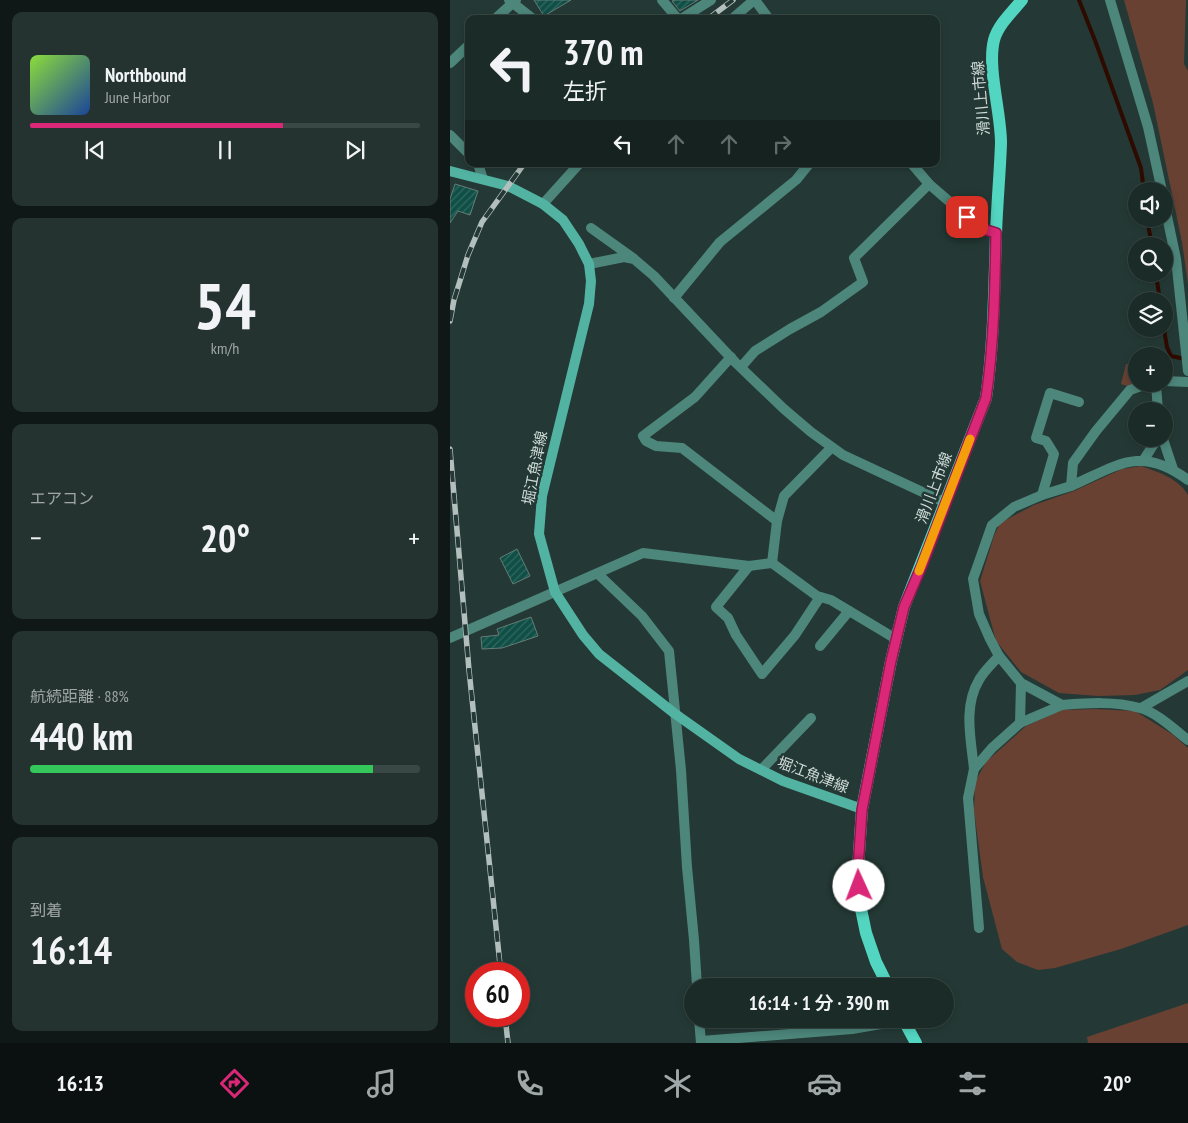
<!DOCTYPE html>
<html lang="ja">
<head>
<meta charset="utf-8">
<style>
  :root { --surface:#1b2b28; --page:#243330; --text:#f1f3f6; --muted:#a0a7a8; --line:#394745; --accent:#db2777 }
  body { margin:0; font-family:"PT Sans Narrow","Noto Sans JP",sans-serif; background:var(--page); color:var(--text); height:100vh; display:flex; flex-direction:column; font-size:19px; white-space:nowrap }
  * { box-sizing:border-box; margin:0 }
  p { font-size:16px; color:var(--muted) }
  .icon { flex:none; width:28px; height:28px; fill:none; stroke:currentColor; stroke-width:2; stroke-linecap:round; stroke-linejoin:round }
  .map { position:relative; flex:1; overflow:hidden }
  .details { display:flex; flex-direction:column; gap:12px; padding:12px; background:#0f1816; width:450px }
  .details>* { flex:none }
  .top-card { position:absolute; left:15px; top:15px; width:475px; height:152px; border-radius:10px; box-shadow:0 2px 8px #0003,0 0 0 1px var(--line); background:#1b2b28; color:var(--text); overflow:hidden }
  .controls { position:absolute; left:678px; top:182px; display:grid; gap:10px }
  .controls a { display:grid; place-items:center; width:45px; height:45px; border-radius:50%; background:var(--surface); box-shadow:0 2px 8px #0003,0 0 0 1px var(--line); font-size:25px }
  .speed { position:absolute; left:15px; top:962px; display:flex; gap:10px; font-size:25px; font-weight:700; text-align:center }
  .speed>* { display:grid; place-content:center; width:65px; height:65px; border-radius:50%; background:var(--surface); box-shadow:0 2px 8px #0003,0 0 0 1px var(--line); line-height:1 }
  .speed .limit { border:8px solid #d22; background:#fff; color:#111 }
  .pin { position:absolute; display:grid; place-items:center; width:42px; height:42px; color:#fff; margin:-21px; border-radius:10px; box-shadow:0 2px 8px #0006 }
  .me { position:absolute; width:55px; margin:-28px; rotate:358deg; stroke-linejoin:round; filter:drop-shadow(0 0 4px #0008) }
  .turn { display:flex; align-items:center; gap:18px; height:105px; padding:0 15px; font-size:22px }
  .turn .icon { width:65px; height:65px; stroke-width:2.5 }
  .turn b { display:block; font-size:35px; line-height:42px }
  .lanes { display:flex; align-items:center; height:48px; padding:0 15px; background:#0003; justify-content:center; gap:25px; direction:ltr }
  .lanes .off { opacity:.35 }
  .big { font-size:38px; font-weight:600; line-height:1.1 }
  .details .tile { flex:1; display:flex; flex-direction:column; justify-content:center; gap:8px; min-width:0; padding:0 18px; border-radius:10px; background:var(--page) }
  .details .dial { align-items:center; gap:0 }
  .dial b { font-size:65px; line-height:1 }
  .song { display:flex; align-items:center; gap:15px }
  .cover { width:60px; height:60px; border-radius:8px; background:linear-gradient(135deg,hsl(90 70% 55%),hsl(220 70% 35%)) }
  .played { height:5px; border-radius:2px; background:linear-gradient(90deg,var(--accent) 65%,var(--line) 65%) }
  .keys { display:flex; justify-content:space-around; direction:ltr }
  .heat { display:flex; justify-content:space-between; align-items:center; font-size:28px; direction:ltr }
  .charge { height:8px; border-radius:4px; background:linear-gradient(90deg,#34c759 88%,var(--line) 0) }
  .trip { position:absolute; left:234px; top:978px; width:270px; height:50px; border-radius:25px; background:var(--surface); box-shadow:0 2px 8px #0003,0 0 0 1px var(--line); font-weight:600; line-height:50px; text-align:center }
  .menu { display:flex; height:80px; justify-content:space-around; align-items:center; background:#0b1110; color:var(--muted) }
  .menu .icon { width:35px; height:35px }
  .menu .active { color:var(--accent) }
  .menu b { font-size:22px; color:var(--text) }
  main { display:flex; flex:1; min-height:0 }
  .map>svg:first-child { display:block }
</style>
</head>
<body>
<main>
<section class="details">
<div class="tile">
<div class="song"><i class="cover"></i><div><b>Northbound</b><p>June Harbor</p></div></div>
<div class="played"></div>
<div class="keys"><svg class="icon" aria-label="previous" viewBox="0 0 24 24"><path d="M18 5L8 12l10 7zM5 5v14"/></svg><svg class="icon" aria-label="pause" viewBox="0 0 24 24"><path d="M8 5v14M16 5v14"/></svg><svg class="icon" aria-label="next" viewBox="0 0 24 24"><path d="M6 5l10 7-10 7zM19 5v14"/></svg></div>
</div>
<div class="tile dial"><b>54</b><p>km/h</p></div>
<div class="tile"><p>エアコン</p>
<div class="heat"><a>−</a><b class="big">20°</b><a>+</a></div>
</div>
<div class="tile"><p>航続距離 · 88%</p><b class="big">440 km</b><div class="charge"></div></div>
<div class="tile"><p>到着</p><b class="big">16:14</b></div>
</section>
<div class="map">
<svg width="738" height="1043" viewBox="0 0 738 1043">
  <defs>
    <pattern id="building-hatch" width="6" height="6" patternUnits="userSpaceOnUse" patternTransform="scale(1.25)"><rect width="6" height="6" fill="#104f46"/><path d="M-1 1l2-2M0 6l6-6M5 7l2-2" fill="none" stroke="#326860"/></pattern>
  </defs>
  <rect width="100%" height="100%" fill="#243935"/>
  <g fill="#684132">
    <path d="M674,0H736L734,64L738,71V284L732,242L703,103Z"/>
    <path d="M676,364H681L685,383L677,386L671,384Z"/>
    <path d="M691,466C708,472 728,478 738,495V670L710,690L685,695L648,696L609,693L571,672L546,641L530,581L544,536L550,523L584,505L624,491L672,469Z"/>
    <path d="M646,709L685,711L722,734L738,748V925L671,949L605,968L588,970L567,962L552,949L533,877L524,811L525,782L536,762L576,726L612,710Z"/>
    <path d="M738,1003V1043H638L637,1037Z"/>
  </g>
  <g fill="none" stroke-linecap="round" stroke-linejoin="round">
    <g stroke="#2e0b00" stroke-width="4">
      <path d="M629,0L646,43L691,168L694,191"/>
      <path d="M697,219L702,246"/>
      <path d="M706,274L710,301"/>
      <path d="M714,329L717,347L721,356L735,359"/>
    </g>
  </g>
  <g fill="url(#building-hatch)" stroke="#657c77">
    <path d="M84,0H121L94,16Z"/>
    <path d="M224,0H248L230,11L222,1Z"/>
    <path d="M5,184L28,191L20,215L8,211L0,223V199Z"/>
    <path d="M67,549L80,576L63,584L50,558Z"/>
    <path d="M81,617L88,636L52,648L32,649L31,637L49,635L47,629Z"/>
  </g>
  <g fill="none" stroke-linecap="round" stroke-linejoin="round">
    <g stroke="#4d867b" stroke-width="10">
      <path d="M59,0L83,19"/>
      <path d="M212,0L228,19"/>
      <path d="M305,0L319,19"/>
      <path d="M660,0L698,127L712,191"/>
      <path d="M45,19L66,0"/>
      <path d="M231,19L261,0"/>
      <path d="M282,19L304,0"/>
      <path d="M0,63L19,45"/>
      <path d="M0,135L19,154"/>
      <path d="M28,164L33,179"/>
      <path d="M462,164L479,184L530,228L546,233"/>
      <path d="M714,202L726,259L738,371"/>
      <path d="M93,204L129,164"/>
      <path d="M141,228L183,258"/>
      <path d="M139,264L174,257L184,259L204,276L285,362L334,409L361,432L393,455L496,503"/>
      <path d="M224,298L270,242L346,180L359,164"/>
      <path d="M281,357L245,397L193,436L196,441L206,446L232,448L327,521"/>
      <path d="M291,367L305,351L340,329L371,312L413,282L404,258L479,184"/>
      <path d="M714,381L738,382"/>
      <path d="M697,384L680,390L646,431L623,463L621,486C668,465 691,445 738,480"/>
      <path d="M706,384L708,411"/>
      <path d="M713,439L723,469"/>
      <path d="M693,461L707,439"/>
      <path d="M621,486L592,495L604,454L596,441L586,438L600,393L629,402"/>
      <path d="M322,563L327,521L334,496L381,448"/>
      <path d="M299,566L266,607L278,618L286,635L312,674L345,635L370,597"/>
      <path d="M148,574L192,616L219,651L231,770L237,867L244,940L247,986"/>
      <path d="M0,638L193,553L299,566L322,563L367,596L381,600L446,639"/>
      <path d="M370,646L399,611"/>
      <path d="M571,683L612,705L570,723L571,683L549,656L540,639L529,614L523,579L542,525L564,507L592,495"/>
      <path d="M612,705C638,703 664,701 690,708C706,712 725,730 738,740"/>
      <path d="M691,708L738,681"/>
      <path d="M524,769C521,739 513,707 529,680C534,671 542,664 549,656"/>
      <path d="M311,770L361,718"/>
      <path d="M529,928L518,798L524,769L542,748L570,723"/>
      <path d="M249,1019L251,1043"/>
      <path d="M251,1041L402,1029L454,1020"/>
    </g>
    <path stroke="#52b3a3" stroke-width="10" d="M0,171L58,186L93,204L113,220L129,244L139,264L141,281L139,304L92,496L89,534L105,592L133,635L149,654L224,713L289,759L333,781L412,809"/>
    <g stroke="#53d6c1" stroke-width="12">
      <path d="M438,986L426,962L416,933L410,904L408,868L412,809L441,661L454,607L536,398C544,343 544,289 546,234C547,204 550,173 551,143C551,112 537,68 544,40C548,25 562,12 572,0"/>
      <path d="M453,1019L466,1043"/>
    </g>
    <g stroke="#b2bfbc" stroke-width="5.5">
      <g id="rail">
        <path d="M258,19L283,0"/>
        <path d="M0,321L4,300L18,255L32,222L74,164"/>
        <path d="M0,449L19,670L51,974"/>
        <path d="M55,1016L58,1043"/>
      </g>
    </g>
    <use href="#rail" stroke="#243935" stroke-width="4" stroke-dasharray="11" stroke-linecap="butt"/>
  </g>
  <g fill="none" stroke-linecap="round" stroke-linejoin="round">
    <g stroke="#8e194d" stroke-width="12">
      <path id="route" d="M409,886L408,868L412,810L441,661L454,607L472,565L536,398C544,343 545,288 546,233L530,228L517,217"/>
    </g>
    <use href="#route" stroke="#db2777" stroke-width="9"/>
    <path stroke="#f59e0b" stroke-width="9" d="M469,571L520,439"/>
  </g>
  <g text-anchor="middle" stroke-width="5" stroke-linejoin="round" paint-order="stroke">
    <g font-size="15" fill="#cedad7" stroke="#243935">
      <text transform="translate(531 98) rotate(-95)" y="5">滑川上市線</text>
      <text transform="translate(85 468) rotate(-79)" y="5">堀江魚津線</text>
      <text transform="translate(484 488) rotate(-69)" y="5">滑川上市線</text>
      <text transform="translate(363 775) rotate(21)" y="5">堀江魚津線</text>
    </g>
  </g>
</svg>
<div class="controls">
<a><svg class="icon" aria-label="sound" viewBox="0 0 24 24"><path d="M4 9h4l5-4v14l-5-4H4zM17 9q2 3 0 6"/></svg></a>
<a><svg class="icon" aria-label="search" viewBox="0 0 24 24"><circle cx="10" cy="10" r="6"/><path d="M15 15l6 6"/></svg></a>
<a><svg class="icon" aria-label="layers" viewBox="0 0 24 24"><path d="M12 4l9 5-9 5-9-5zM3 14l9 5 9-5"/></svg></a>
<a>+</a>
<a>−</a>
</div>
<div class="speed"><div class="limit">60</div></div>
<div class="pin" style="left:517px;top:217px;background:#d93025"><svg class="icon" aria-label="arrive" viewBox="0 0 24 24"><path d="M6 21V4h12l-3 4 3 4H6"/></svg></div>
<svg class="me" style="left:409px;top:886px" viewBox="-20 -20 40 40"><circle r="19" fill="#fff"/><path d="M0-13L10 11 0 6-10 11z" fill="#db2777"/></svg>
<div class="trip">16:14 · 1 分 · 390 m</div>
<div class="top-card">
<div class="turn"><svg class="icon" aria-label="left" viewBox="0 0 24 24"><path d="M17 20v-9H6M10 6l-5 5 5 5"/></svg><div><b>370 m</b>左折</div></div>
<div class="lanes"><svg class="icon" aria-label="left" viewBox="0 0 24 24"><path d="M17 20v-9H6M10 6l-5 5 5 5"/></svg><svg class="icon off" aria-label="ahead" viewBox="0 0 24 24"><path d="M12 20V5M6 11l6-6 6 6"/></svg><svg class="icon off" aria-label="ahead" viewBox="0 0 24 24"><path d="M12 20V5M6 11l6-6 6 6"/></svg><svg class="icon off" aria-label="right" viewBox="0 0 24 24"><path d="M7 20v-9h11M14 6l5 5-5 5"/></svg></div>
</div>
</div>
</main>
<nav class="menu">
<b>16:13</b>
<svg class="icon active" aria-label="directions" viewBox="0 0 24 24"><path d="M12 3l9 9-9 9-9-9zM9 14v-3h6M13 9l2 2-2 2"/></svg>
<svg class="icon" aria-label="music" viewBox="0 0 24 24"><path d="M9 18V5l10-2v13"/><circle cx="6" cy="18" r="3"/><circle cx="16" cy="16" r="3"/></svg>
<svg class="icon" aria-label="phone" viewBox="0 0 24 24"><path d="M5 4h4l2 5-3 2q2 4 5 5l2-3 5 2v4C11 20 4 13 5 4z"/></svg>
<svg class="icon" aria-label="climate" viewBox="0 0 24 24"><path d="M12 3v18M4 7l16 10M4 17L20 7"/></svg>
<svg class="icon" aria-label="car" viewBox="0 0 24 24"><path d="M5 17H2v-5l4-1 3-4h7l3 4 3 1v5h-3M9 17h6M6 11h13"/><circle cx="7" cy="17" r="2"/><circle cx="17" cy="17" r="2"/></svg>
<svg class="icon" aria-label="filters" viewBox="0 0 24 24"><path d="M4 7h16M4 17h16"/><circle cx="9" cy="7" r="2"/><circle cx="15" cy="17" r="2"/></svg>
<b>20°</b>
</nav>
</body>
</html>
